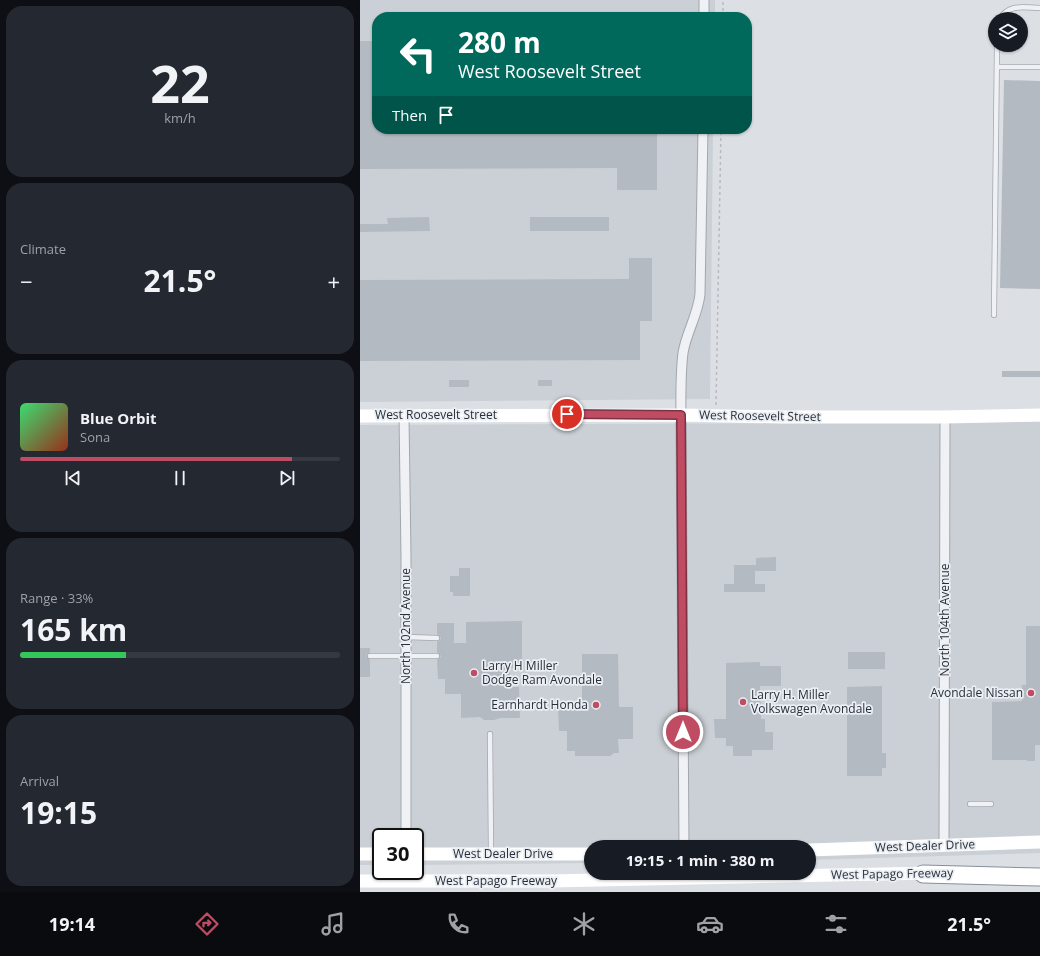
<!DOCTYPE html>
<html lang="en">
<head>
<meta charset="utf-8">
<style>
  :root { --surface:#171b24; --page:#242831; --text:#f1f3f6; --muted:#9ea1a6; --line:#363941; --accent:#c04c64 }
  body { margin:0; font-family:"Open Sans",sans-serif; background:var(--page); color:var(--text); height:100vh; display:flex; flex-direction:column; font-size:15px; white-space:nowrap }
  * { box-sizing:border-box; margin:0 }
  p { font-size:13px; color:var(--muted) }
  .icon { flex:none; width:22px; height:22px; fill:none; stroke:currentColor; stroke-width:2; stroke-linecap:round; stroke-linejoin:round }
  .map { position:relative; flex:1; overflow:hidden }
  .drawer { display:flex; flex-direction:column; gap:6px; padding:6px; background:#0d0f14; width:360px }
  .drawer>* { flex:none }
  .banner { position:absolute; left:12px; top:12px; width:380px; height:122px; border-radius:16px; box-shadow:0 1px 3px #0004; background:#00695c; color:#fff; overflow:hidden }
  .controls { position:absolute; left:628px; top:12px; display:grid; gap:8px }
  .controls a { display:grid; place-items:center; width:40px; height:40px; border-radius:50%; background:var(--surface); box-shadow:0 1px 3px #0004; font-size:20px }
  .speed { position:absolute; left:12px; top:828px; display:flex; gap:8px; font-size:20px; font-weight:700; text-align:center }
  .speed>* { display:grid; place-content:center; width:52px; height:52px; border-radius:50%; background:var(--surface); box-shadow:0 1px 3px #0004; line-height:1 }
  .speed .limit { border:2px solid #111; border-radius:6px; background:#fff; color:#111 }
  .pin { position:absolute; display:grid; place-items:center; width:34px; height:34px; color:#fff; margin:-17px; border:2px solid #fff; border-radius:50%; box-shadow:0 1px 4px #0007 }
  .me { position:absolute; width:44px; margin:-22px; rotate:0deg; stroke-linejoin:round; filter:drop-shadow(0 0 3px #0008) }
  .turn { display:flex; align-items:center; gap:14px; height:84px; padding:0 20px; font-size:18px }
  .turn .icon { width:52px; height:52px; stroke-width:2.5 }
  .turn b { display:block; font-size:28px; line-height:34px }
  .then { display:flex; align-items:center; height:38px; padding:0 20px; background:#0003; gap:8px; font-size:15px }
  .big { font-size:30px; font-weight:700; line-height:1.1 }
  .drawer .tile { flex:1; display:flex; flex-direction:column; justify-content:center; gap:6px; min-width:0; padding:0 14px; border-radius:16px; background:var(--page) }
  .drawer .dial { align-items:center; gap:0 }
  .dial b { font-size:52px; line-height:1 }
  .song { display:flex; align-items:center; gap:12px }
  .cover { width:48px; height:48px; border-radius:6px; background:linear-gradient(135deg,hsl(140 70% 55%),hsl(10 70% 35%)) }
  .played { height:4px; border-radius:2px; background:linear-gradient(90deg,var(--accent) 85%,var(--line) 85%) }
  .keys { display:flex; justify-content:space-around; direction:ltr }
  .heat { display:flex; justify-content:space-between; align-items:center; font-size:22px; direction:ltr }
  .charge { height:6px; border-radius:3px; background:linear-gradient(90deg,#34c759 33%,var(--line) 0) }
  .trip { position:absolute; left:224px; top:840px; width:232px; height:40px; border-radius:20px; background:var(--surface); box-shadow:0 1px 3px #0004; font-weight:700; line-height:40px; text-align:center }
  .tabs { display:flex; height:64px; justify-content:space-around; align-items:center; background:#090b0e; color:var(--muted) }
  .tabs .icon { width:28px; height:28px }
  .tabs .selected { color:var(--accent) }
  .tabs b { font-size:18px; color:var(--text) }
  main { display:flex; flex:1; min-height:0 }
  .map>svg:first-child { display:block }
</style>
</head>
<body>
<main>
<section class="drawer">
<div class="tile dial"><b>22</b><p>km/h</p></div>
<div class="tile"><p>Climate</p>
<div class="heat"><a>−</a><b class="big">21.5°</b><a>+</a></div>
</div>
<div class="tile">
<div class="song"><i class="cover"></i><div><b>Blue Orbit</b><p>Sona</p></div></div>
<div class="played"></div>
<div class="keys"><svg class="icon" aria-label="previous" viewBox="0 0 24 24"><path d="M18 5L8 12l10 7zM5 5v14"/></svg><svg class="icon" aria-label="pause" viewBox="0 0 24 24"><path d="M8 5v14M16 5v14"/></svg><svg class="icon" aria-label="next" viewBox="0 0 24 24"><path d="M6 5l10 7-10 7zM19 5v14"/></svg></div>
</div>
<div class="tile"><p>Range · 33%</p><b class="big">165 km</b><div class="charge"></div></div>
<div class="tile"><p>Arrival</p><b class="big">19:15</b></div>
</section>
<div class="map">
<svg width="680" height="892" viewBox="0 0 680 892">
  <rect width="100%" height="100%" fill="#dce0e5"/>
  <g fill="#cbd0d6">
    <path d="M0,0H355V17H17V129H353L350,399L0,402Z"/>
    <path d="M680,422V853L449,860V847H231V863L55,865V837H21V865H0V425Z"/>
  </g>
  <g fill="#b4bac1">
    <path d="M0,41H17V129H297V190H257V168L0,169Z"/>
    <path d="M644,80L680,81V289L640,288Z"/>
    <path d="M69,217L70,231L0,232V224H28L27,218Z"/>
    <rect x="170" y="217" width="79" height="14"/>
    <path d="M269,258H292V321H280V360L0,361V280L269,279Z"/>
    <rect x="642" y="371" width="38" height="6"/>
    <rect x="89" y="380" width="20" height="7"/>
    <rect x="178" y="380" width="14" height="6"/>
    <path d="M416,557V571H395V584H405V592H364V584H374V565H396V558Z"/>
    <path d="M99,568H110V596H93V592H90V576H99Z"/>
    <path d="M162,621V668H150V687H159L160,718H140L134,720H124L120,717L101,718V694H85V679H78L77,660L80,658L81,656L77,652V642L80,640L81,638L77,634V623H94V643H106V622Z"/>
    <path d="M666,626H680V745H675V761H667V760H632V702L662,701V685H666Z"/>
    <path d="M0,648H10V652L7,654L6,656L10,660V677H0Z"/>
    <rect x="488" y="652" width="37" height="17"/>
    <path d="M222,654H258L259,707H273V739H258L259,753H254L250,756H215V751H207V731H199L198,707H214V704H222Z"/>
    <path d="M400,662V666H421V686H400L401,719H405V732H413V750H392V756H373V746H366V738H355L354,719H366V663Z"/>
    <path d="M522,686V753H526V768H522V776H487V687Z"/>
  </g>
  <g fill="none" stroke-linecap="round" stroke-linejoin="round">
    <g stroke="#a2a7ae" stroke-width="6">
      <g id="lane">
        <path d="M640,19C649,3 664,8 680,8"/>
        <path d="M637,67H680"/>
        <path d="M634,315L637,45"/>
        <path d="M46,637L77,638"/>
        <path d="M10,656H77"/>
        <path d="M130,734L131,852"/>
        <path d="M610,804H631"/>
      </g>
    </g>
    <g stroke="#a2a7ae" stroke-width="11">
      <g id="street">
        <path d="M344,17V0"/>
        <path d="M44,415L46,557V837"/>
        <path d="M584,846L585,417"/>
        <path d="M324,847L321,427C321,403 320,377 323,353C326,333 338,315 340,294L343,129"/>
      </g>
    </g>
    <g stroke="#858f9a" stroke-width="19">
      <path id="highway" d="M563,874L680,877"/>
    </g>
    <g stroke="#b7bbc0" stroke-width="1.5" stroke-dasharray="3 3" stroke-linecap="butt">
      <path d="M363,17V0"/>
      <path d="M356,405L361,129"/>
    </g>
    <use href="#lane" stroke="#eff1f4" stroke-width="4.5"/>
    <use href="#street" stroke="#eff1f4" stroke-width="9"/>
    <g stroke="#fff" stroke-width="13">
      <path d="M0,416L321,415L422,417H585L680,415"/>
      <path d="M449,850L680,842"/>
      <path d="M0,854H21"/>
      <path d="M55,854H231"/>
      <path d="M0,881H190L572,873"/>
    </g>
    <use href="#highway" stroke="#fff" stroke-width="17"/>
  </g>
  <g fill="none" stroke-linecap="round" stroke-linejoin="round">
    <g stroke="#7d3141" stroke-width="10">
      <path id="route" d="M207,414L321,415L323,732"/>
    </g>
    <use href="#route" stroke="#c04c64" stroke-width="7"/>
  </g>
  <g fill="#c04c64" stroke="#ebeff3" stroke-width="1.5">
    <circle cx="114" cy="673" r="4"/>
    <circle cx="671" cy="693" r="4"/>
    <circle cx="383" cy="702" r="4"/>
    <circle cx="236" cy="705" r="4"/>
  </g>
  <g text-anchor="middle" stroke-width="3.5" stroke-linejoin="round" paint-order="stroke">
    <g font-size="12" fill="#282f3a" stroke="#ebeff3">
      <text x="76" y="419">West Roosevelt Street</text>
      <text transform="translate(400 416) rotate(1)" y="4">West Roosevelt Street</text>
      <text transform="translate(585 620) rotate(-90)" y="4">North 104th Avenue</text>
      <text transform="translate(46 626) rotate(-90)" y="4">North 102nd Avenue</text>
      <text transform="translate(565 846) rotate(-2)" y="4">West Dealer Drive</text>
      <text x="143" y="858">West Dealer Drive</text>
      <text transform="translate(532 874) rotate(-1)" y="4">West Papago Freeway</text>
      <text x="136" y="885">West Papago Freeway</text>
    </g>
    <g font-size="12" fill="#282f3a" stroke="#ebeff3" text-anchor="start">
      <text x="122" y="670">Larry H Miller<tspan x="122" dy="14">Dodge Ram Avondale</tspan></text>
      <text x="663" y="697" text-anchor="end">Avondale Nissan</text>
      <text x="391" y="699">Larry H. Miller<tspan x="391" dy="14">Volkswagen Avondale</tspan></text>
      <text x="228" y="709" text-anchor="end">Earnhardt Honda</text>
    </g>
  </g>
</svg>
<div class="controls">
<a><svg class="icon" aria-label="layers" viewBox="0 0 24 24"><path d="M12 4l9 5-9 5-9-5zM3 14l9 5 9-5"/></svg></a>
</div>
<div class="speed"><div class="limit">30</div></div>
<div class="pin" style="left:207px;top:414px;background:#d93025"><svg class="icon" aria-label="arrive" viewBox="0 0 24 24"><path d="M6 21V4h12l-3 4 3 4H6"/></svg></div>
<svg class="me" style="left:323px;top:732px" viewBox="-20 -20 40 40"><circle r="17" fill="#c04c64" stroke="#fff" stroke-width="3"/><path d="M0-11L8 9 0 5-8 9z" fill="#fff"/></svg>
<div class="trip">19:15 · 1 min · 380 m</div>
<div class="banner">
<div class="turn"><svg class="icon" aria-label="left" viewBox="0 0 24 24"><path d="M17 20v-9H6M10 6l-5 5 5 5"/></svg><div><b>280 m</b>West Roosevelt Street</div></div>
<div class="then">Then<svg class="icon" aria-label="arrive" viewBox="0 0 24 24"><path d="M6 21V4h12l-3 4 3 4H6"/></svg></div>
</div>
</div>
</main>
<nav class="tabs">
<b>19:14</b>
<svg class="icon selected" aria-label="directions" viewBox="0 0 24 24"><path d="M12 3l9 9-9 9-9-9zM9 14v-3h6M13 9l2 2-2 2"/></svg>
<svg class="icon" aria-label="music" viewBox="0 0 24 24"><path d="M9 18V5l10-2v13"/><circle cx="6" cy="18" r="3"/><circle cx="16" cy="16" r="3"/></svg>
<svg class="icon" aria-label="phone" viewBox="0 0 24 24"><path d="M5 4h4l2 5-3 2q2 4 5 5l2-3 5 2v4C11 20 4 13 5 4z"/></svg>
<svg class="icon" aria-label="climate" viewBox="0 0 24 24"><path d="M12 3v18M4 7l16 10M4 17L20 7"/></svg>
<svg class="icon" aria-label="car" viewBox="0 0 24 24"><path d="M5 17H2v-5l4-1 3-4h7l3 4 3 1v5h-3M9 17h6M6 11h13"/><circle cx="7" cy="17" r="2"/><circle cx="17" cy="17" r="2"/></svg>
<svg class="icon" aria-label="filters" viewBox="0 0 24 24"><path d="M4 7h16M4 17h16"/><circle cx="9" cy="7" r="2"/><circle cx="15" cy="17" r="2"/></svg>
<b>21.5°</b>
</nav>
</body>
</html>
